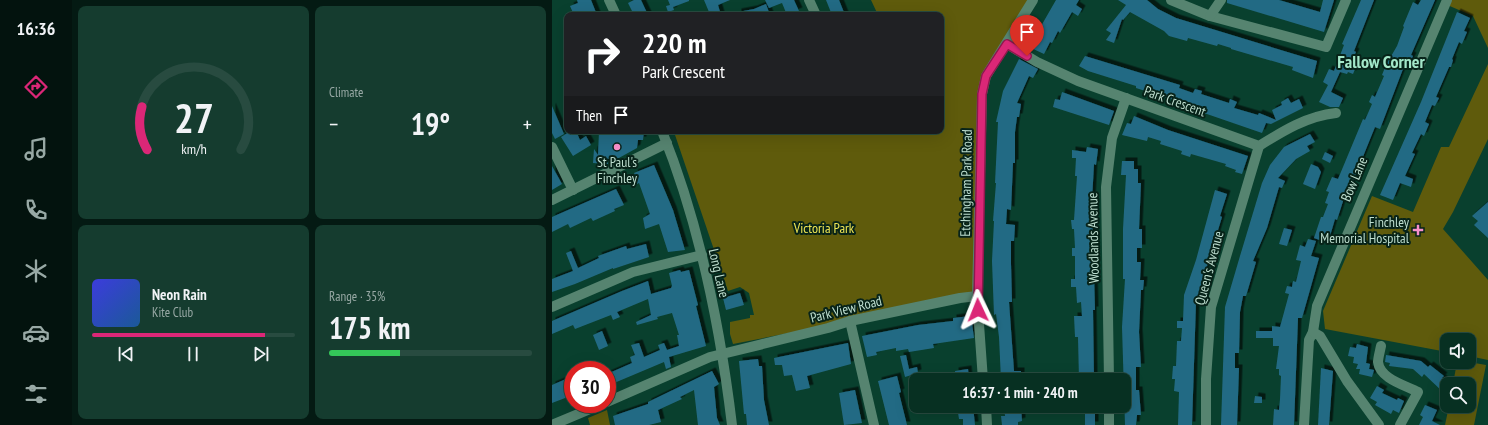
<!DOCTYPE html>
<html lang="en">
<head>
<meta charset="utf-8">
<style>
  :root { --surface:#073022; --page:#153c2f; --text:#f1f3f6; --muted:#98a9a5; --line:#284b40; --accent:#db2777 }
  body { margin:0; font-family:"PT Sans Narrow",sans-serif; background:var(--page); color:var(--text); height:100vh; display:flex; flex-direction:column; font-size:15px; white-space:nowrap }
  * { box-sizing:border-box; margin:0 }
  p { font-size:13px; color:var(--muted) }
  .icon { flex:none; width:22px; height:22px; fill:none; stroke:currentColor; stroke-width:2; stroke-linecap:round; stroke-linejoin:round }
  .map { position:relative; flex:1; overflow:hidden }
  .panel { display:flex; flex-direction:column; gap:6px; padding:6px; background:#041a13; width:480px }
  .panel>* { flex:none }
  .banner { position:absolute; left:12px; top:12px; width:380px; height:122px; border-radius:8px; box-shadow:0 4px 16px #0002,0 0 0 1px var(--line); background:#202124; color:#fff; overflow:hidden }
  .fabs { position:absolute; left:888px; top:333px; display:grid; gap:8px }
  .fabs a { display:grid; place-items:center; width:36px; height:36px; border-radius:8px; background:var(--surface); box-shadow:0 4px 16px #0002,0 0 0 1px var(--line); font-size:20px }
  .speed { position:absolute; left:12px; top:361px; display:flex; gap:8px; font-size:20px; font-weight:700; text-align:center }
  .speed>* { display:grid; place-content:center; width:52px; height:52px; border-radius:50%; background:var(--surface); box-shadow:0 4px 16px #0002,0 0 0 1px var(--line); line-height:1 }
  .speed .limit { border:6px solid #d22; background:#fff; color:#111 }
  .pin { position:absolute; display:grid; place-items:center; width:34px; height:34px; color:#fff; margin:-41px -17px; border-radius:50% 50% 50% 0; rotate:-45deg; box-shadow:0 0 4px #0007 }
  .pin .icon { rotate:45deg }
  .me { position:absolute; width:44px; margin:-22px; rotate:358deg; stroke-linejoin:round; filter:drop-shadow(0 0 3px #0008) }
  .turn { display:flex; align-items:center; gap:14px; height:84px; padding:0 12px; font-size:18px }
  .turn .icon { width:52px; height:52px; stroke-width:2.5 }
  .turn b { display:block; font-size:28px; line-height:34px }
  .then { display:flex; align-items:center; height:38px; padding:0 12px; background:#0003; gap:8px; font-size:15px }
  .big { font-size:30px; font-weight:700; line-height:1.1 }
  .panel .card { flex:1; display:flex; flex-direction:column; justify-content:center; gap:6px; min-width:0; padding:0 14px; border-radius:8px; background:var(--page) }
  .panel .dial { align-items:center; gap:0 }
  .dial svg { height:104px; overflow:visible; fill:none; stroke:var(--line); stroke-width:7; stroke-linecap:round; text-anchor:middle }
  .dial text { fill:var(--text); stroke:none }
  .song { display:flex; align-items:center; gap:12px }
  .cover { width:48px; height:48px; border-radius:6px; background:linear-gradient(135deg,hsl(240 70% 55%),hsl(210 70% 35%)) }
  .played { height:4px; border-radius:2px; background:linear-gradient(90deg,var(--accent) 85%,var(--line) 85%) }
  .keys { display:flex; justify-content:space-around; direction:ltr }
  .heat { display:flex; justify-content:space-between; align-items:center; font-size:22px; direction:ltr }
  .charge { height:6px; border-radius:3px; background:linear-gradient(90deg,#34c759 35%,var(--line) 0) }
  .panel .tiles { flex:1; display:grid; gap:6px; grid-template-columns:repeat(2,1fr) }
  .trip { position:absolute; left:357px; top:373px; width:222px; height:40px; border-radius:8px; background:var(--surface); box-shadow:0 4px 16px #0002,0 0 0 1px var(--line); font-weight:700; line-height:40px; text-align:center }
  main { display:flex; flex:1; min-height:0 }
  .menu { display:flex; flex-direction:column; width:72px; justify-content:space-around; align-items:center; background:#03130e; color:var(--muted) }
  .menu .icon { width:28px; height:28px }
  .menu .selected { color:var(--accent) }
  .menu b { font-size:18px; color:var(--text) }
  .map>svg:first-child { display:block }
</style>
</head>
<body>
<main>
<nav class="menu">
<b>16:36</b>
<svg class="icon selected" aria-label="directions" viewBox="0 0 24 24"><path d="M12 3l9 9-9 9-9-9zM9 14v-3h6M13 9l2 2-2 2"/></svg>
<svg class="icon" aria-label="music" viewBox="0 0 24 24"><path d="M9 18V5l10-2v13"/><circle cx="6" cy="18" r="3"/><circle cx="16" cy="16" r="3"/></svg>
<svg class="icon" aria-label="phone" viewBox="0 0 24 24"><path d="M5 4h4l2 5-3 2q2 4 5 5l2-3 5 2v4C11 20 4 13 5 4z"/></svg>
<svg class="icon" aria-label="climate" viewBox="0 0 24 24"><path d="M12 3v18M4 7l16 10M4 17L20 7"/></svg>
<svg class="icon" aria-label="car" viewBox="0 0 24 24"><path d="M5 17H2v-5l4-1 3-4h7l3 4 3 1v5h-3M9 17h6M6 11h13"/><circle cx="7" cy="17" r="2"/><circle cx="17" cy="17" r="2"/></svg>
<svg class="icon" aria-label="filters" viewBox="0 0 24 24"><path d="M4 7h16M4 17h16"/><circle cx="9" cy="7" r="2"/><circle cx="15" cy="17" r="2"/></svg>
</nav>
<section class="panel">
<div class="tiles">
<div class="card dial"><svg viewBox="0 0 100 80">
<path d="M14 69A42 42 0 1 1 86 69"/>
<path d="M14 69A42 42 0 0 1 10 36" stroke="#db2777"/>
<text x="50" y="56" font-size="32" font-weight="700">27</text>
<text x="50" y="72" font-size="11">km/h</text>
</svg></div>
<div class="card"><p>Climate</p>
<div class="heat"><a>−</a><b class="big">19°</b><a>+</a></div>
</div>
<div class="card">
<div class="song"><i class="cover"></i><div><b>Neon Rain</b><p>Kite Club</p></div></div>
<div class="played"></div>
<div class="keys"><svg class="icon" aria-label="previous" viewBox="0 0 24 24"><path d="M18 5L8 12l10 7zM5 5v14"/></svg><svg class="icon" aria-label="pause" viewBox="0 0 24 24"><path d="M8 5v14M16 5v14"/></svg><svg class="icon" aria-label="next" viewBox="0 0 24 24"><path d="M6 5l10 7-10 7zM19 5v14"/></svg></div>
</div>
<div class="card"><p>Range · 35%</p><b class="big">175 km</b><div class="charge"></div></div>
</div>
</section>
<div class="map">
<svg width="936" height="425" viewBox="0 0 936 425">
  <defs>
    <filter id="shadow"><feDropShadow dx="3.5" dy="-3.5" stdDeviation="0" flood-color="#0009"/></filter>
  </defs>
  <rect width="100%" height="100%" fill="#09402e"/>
  <g fill="#5f5b0c">
    <path d="M319,0H480L430,94L425,296L181,344L178,334V322L198,318V315H202L197,293L188,287L176,291L122,132L389,131V15H326Z"/>
    <path d="M895,0H936V48L921,16L893,4Z"/>
    <path d="M936,64V139L901,212L891,229L936,280V360L917,356V340H895V352L773,329L771,311L820,196L861,212L889,147H897Z"/>
    <path d="M905,362H917L934,365L922,425H893L897,406H917V384H901Z"/>
    <path d="M55,410L58,425H38L36,418Z"/>
  </g>
  <g fill="#236a84" filter="url(#shadow)">
    <path d="M25,0H39L45,15H22L18,6L26,3Z"/>
    <path d="M82,0H89L96,15H82L76,3Z"/>
    <path d="M116,0H137V1L121,7L122,10L116,12L114,6L118,5Z"/>
    <path d="M152,0H178L166,5L169,15H162L160,11L157,12Z"/>
    <path d="M213,0H242L247,11L235,15L230,3L217,8Z"/>
    <path d="M274,0H287L293,15H280Z"/>
    <path d="M504,0H527L524,5L530,9L526,16L520,12L508,33L506,31L500,43L498,42L492,54L477,47Z"/>
    <path d="M566,0H595L606,9L624,18L765,61L761,78L740,70L741,67L679,49V48L666,44L665,46L636,38L635,41L617,36L612,31L578,12L571,20L570,19L562,43L554,40L559,33L554,30L574,5Z"/>
    <path d="M675,0H727L768,12L771,0H782L772,32L675,3Z"/>
    <path d="M809,0H822L802,51L804,52L799,62L805,64L801,74L796,72L795,74L788,72L779,92L791,98L787,107H778L767,102L776,85L771,82L777,69L782,71L792,45L790,44Z"/>
    <path d="M869,0H883L859,55L861,56L854,70L851,69L828,129L823,127L795,196L793,195L785,220L783,219L776,243L762,238L769,217H771L776,204L773,203L777,192L774,191L780,177L786,179L811,119L813,120L820,104L817,102L820,95L823,97L832,76L830,75L834,65L845,46L852,27L851,26L861,2L866,5Z"/>
    <path d="M214,4L218,15H186V12L202,9Z"/>
    <path d="M905,12L918,18L912,31L915,32L910,44L907,42L900,59L901,60L899,67H897L884,97L887,98L883,106L880,105L873,122L877,124L872,136L869,134L860,153L863,154L853,176L861,179L859,187L848,183L841,200L828,195L869,102Z"/>
    <path d="M533,56L628,85L627,88L641,93L643,89L650,91L649,94L677,103L678,99L685,102L682,108L706,115L707,113L724,120L720,110L730,105L729,102L736,98L739,103L747,99L751,108L719,124L714,123L710,133L623,103L624,101L584,88V86L536,71L527,66Z"/>
    <path d="M467,59L486,69L481,78L477,76L465,103L469,104L467,117H465L463,132V163H461L459,210L455,209L454,224L463,225L462,241H459V264L460,302H457L462,371H469V380H449L447,337L444,314L442,315L440,261L442,221H441L444,183H443L446,122H444L451,91Z"/>
    <path d="M510,92L562,111L557,125L501,107L503,99L508,100Z"/>
    <path d="M0,106L12,134L3,139L0,133Z"/>
    <path d="M582,116L616,130L696,156L690,174L683,172L684,170L673,166L674,164L639,154L638,157L629,154L630,151L608,144L609,141L596,137L595,141L570,135L575,123L579,124Z"/>
    <path d="M24,131L28,140L34,136L39,145L21,156L9,137L17,132L18,135Z"/>
    <path d="M47,131H92L91,140H86L85,148L65,159H56V164L41,163L42,149L46,155Z"/>
    <path d="M758,134L763,142L755,146L758,151L744,159L726,178L733,181L730,188L727,187L715,228L701,261L704,262L694,296H691L688,312L687,353H683V368H687L685,425H669L673,307L688,256L710,183L718,165L732,147Z"/>
    <path d="M535,147L546,149L544,165L542,164L540,200L543,310H541L542,380H527L526,337H523L522,316H530L529,302L525,303L524,287H519V279H523V256H520V248H523L522,229H520L519,220H522L525,176H523L524,158H520V150L534,152Z"/>
    <path d="M773,152L781,156L778,163L770,159Z"/>
    <path d="M570,161H582V169H586V183H589L587,229H590V248H585V262H589L588,280H592L591,290H589L587,332L589,367H584V390H587L589,415H585L584,425H573L570,327L573,279H571V229L574,175H569Z"/>
    <path d="M759,164L766,167L769,172L763,189L751,184Z"/>
    <path d="M102,165L121,210L133,250L116,252L107,224L93,229L91,218L98,214L87,183L83,185L81,179L84,177L82,173Z"/>
    <path d="M0,166L10,184L0,190Z"/>
    <path d="M64,189L72,205L62,209L63,211L41,221L39,218L18,228L16,224L0,232V217Z"/>
    <path d="M663,190L675,194L668,216L670,217L644,302L640,425H626L627,392L622,391L623,379H620L621,366H624L625,341H629L630,328H625V321H631L632,295L644,260Z"/>
    <path d="M936,202V238L922,225L926,221L920,216Z"/>
    <path d="M732,228L740,230L735,246L727,244Z"/>
    <path d="M756,239L764,241L759,256L767,258L750,318H746L742,425H721L722,409L727,410L728,399L729,376L727,375V369H724L727,346H721V338H704V331H720V326L728,327L737,294L733,293L735,286L740,287L741,281L744,282L749,261L744,260L748,245L753,247Z"/>
    <path d="M94,244L97,257L61,269V268L23,284L0,292V279L21,271L14,253L19,251L26,268L47,258L46,256L74,246L75,249Z"/>
    <path d="M128,270L129,272L137,270L146,305L144,306L154,346L117,357L119,367L114,369L112,362L55,386V374L80,363L78,357L83,355L79,345L87,343L92,357L108,350L106,345L112,343L115,350L127,346L125,335H127L120,313L105,317L106,319L85,325L84,322L99,315L96,299L65,312L68,317L61,320L59,315L23,329L21,325L0,334V321L70,291L96,281L99,294L119,288L120,286L117,273Z"/>
    <path d="M188,293L192,305L174,310L171,298Z"/>
    <path d="M419,316L422,338L381,344L382,348L357,352L356,349L344,351V348L324,352L325,355L315,357L310,336L366,325L401,321V318Z"/>
    <path d="M50,331L56,346L47,350L41,335Z"/>
    <path d="M296,343L299,364L255,376L258,388L244,391L240,375L232,376L230,365H223L222,358Z"/>
    <path d="M805,344L816,347L814,363L818,364L817,369L822,370L820,377L807,374L808,369H804L806,364L801,363L802,357L796,356L798,347L804,348Z"/>
    <path d="M354,355L357,369L365,367L366,373L353,377L348,356Z"/>
    <path d="M834,355L869,361L876,367L878,365L892,376L890,378L895,382V389L892,393L872,374L870,377L861,369L837,366L838,363L833,362Z"/>
    <path d="M206,359L207,366H210L212,400L217,425H195L194,414H192L187,361Z"/>
    <path d="M769,368L781,371L777,425H766Z"/>
    <path d="M416,369L417,379L404,380L403,371Z"/>
    <path d="M160,371L167,384L162,387L165,418L168,425H146L142,390L128,397L130,399L106,410L109,422L97,425H63L61,416L96,404V402Z"/>
    <path d="M345,376L349,392L347,393L355,425H337L326,381Z"/>
    <path d="M14,379L21,389V395L0,403V385Z"/>
    <path d="M825,386L832,390L830,393L845,400L846,398L852,401L847,413L841,410L839,414L823,405L825,402L818,398Z"/>
    <path d="M303,390L310,423L292,425L287,393Z"/>
    <path d="M703,396L710,397V403H702Z"/>
    <path d="M873,405L885,410L880,421L888,425H867L871,417L868,415Z"/>
    <path d="M405,406H421L423,425H411V419H407Z"/>
    <path d="M452,406H469L470,421L466,422V425H450L449,416H453Z"/>
    <path d="M543,406V425H533V414H526V407Z"/>
  </g>
  <g fill="none" stroke-linecap="round" stroke-linejoin="round">
    <g stroke="#568470" stroke-width="10">
      <path d="M57,0L64,15"/>
      <path d="M257,0L264,15"/>
      <path d="M619,0L658,16L774,47L794,0"/>
      <path d="M658,16L669,0"/>
      <path d="M455,44L485,62L526,81L707,146C731,131 755,116 784,113"/>
      <path d="M110,131C148,225 168,325 180,425"/>
      <path d="M0,147L21,190"/>
      <path d="M0,200L115,143"/>
      <path d="M0,307L81,272L150,255"/>
      <path d="M298,321L322,425"/>
      <path d="M829,346C828,351 826,358 826,362C828,379 853,385 866,392L848,425"/>
      <path d="M431,380L425,296L430,94L434,76L481,0"/>
      <path d="M557,380L554,187L560,138L574,98"/>
      <path d="M55,402L158,357L276,328L298,321L408,298L425,296"/>
      <path d="M434,406L435,425"/>
      <path d="M557,406V425"/>
      <path d="M0,425L50,404"/>
      <path d="M654,425V379L659,307L707,146"/>
      <path d="M752,425L757,340L761,332"/>
      <path d="M827,425L795,381L768,336L761,332L765,306L895,0"/>
    </g>
  </g>
  <g fill="none" stroke-linecap="round" stroke-linejoin="round">
    <g stroke="#8e194d" stroke-width="10">
      <path id="route" d="M426,310L430,94L434,76L455,44L475,56"/>
    </g>
    <use href="#route" stroke="#db2777" stroke-width="7"/>
  </g>
  <g fill="#f890cb" stroke="#072319" stroke-width="1.5">
    <circle cx="65" cy="147" r="4"/>
    <path d="M864 224h4v4h4v4h-4v4h-4v-4h-4v-4h4z"/>
  </g>
  <g text-anchor="middle" stroke-width="4" stroke-linejoin="round" paint-order="stroke">
    <g font-size="14" fill="#bdddce" stroke="#072319">
      <text transform="translate(623 101) rotate(20)" y="5">Park Crescent</text>
      <text transform="translate(802 179) rotate(-67)" y="5">Bow Lane</text>
      <text transform="translate(414 183) rotate(-89)" y="5">Etchingham Park Road</text>
      <text transform="translate(541 238) rotate(-91)" y="5">Woodlands Avenue</text>
      <text transform="translate(657 268) rotate(-75)" y="5">Queen's Avenue</text>
      <text transform="translate(167 273) rotate(77)" y="5">Long Lane</text>
      <text transform="translate(294 309) rotate(-14)" y="5">Park View Road</text>
    </g>
    <g font-size="14" fill="#bdddce" stroke="#072319">
      <text x="65" y="167">St Paul's<tspan x="65" dy="16">Finchley</tspan></text>
      <text x="857" y="227" text-anchor="end">Finchley<tspan x="857" dy="16">Memorial Hospital</tspan></text>
    </g>
    <g font-size="14" fill="#efe655" stroke="#072319">
      <text x="272" y="233">Victoria Park</text>
    </g>
    <g font-size="18" font-weight="bold" fill="#a3e7c9" stroke="#072319">
      <text x="829" y="68">Fallow Corner</text>
    </g>
  </g>
</svg>
<div class="fabs">
<a><svg class="icon" aria-label="sound" viewBox="0 0 24 24"><path d="M4 9h4l5-4v14l-5-4H4zM17 9q2 3 0 6"/></svg></a>
<a><svg class="icon" aria-label="search" viewBox="0 0 24 24"><circle cx="10" cy="10" r="6"/><path d="M15 15l6 6"/></svg></a>
</div>
<div class="speed"><div class="limit">30</div></div>
<div class="pin" style="left:475px;top:56px;background:#d93025"><svg class="icon" aria-label="arrive" viewBox="0 0 24 24"><path d="M6 21V4h12l-3 4 3 4H6"/></svg></div>
<svg class="me" style="left:426px;top:310px" viewBox="-20 -20 40 40"><path d="M0-17L14 15 0 8-14 15z" fill="#db2777" stroke="#fff" stroke-width="4"/></svg>
<div class="trip">16:37 · 1 min · 240 m</div>
<div class="banner">
<div class="turn"><svg class="icon" aria-label="right" viewBox="0 0 24 24"><path d="M7 20v-9h11M14 6l5 5-5 5"/></svg><div><b>220 m</b>Park Crescent</div></div>
<div class="then">Then<svg class="icon" aria-label="arrive" viewBox="0 0 24 24"><path d="M6 21V4h12l-3 4 3 4H6"/></svg></div>
</div>
</div>
</main>
</body>
</html>
